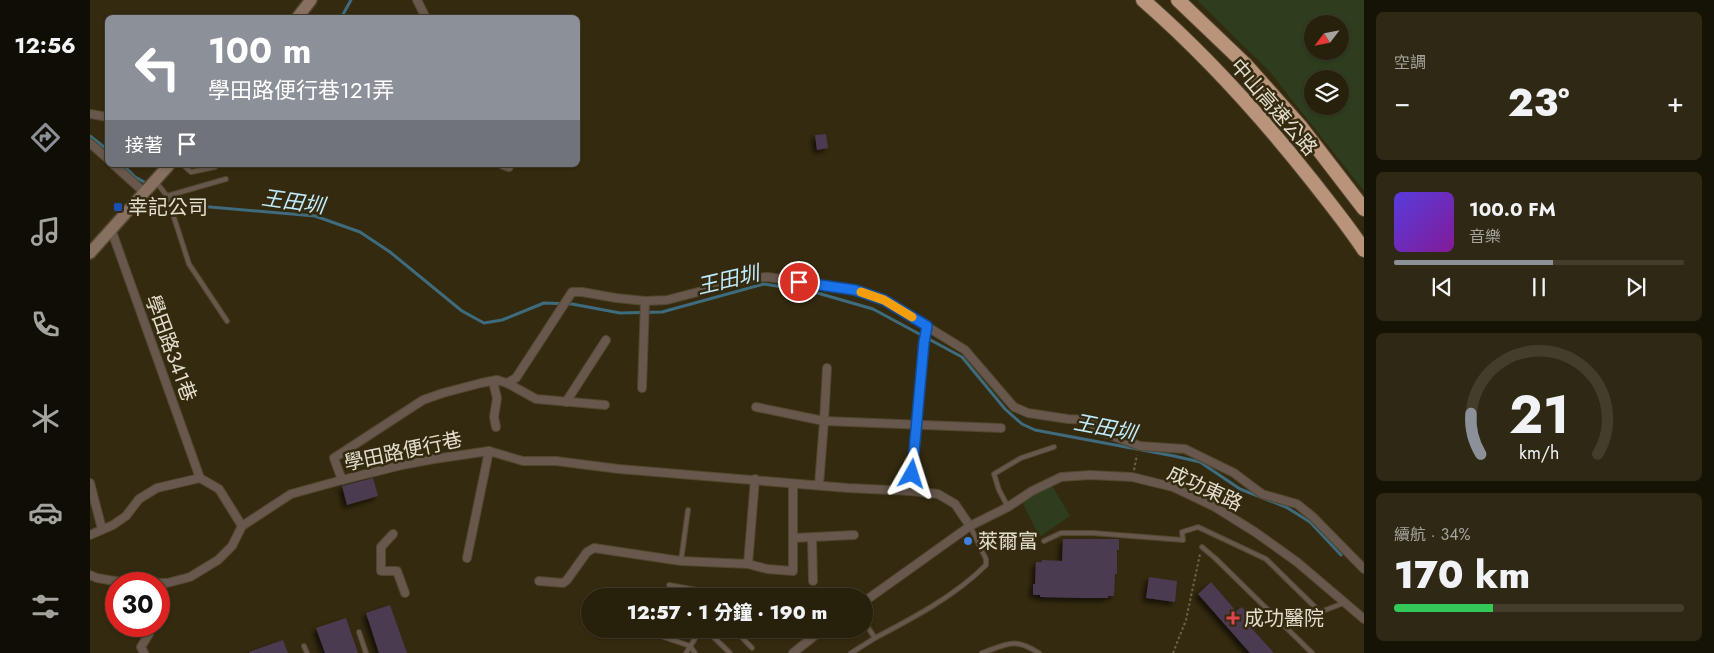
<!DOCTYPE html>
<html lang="zh-TW">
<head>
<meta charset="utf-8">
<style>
  :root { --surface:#27200b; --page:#2f2814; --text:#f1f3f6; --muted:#a4a39d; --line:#433e2c; --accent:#8c9099 }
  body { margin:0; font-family:Jost,"Noto Sans TC",sans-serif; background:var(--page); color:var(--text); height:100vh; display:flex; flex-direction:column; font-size:19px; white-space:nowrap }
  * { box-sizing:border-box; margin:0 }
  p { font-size:16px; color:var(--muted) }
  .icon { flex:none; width:28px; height:28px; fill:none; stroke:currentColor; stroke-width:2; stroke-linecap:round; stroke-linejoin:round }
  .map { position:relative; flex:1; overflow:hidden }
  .panel { display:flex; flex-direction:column; gap:12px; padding:12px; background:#151206; width:350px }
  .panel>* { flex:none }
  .hud { position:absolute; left:15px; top:15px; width:475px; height:152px; border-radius:8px; box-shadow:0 1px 4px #0004,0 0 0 1px var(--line); background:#8c9099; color:#fff; overflow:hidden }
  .needle { width:32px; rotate:238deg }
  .tools { position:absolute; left:1214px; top:15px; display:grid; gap:10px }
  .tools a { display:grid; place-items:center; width:45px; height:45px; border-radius:50%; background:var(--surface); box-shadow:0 1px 4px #0004,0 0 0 1px var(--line); font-size:25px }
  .speed { position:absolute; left:15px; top:572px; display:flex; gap:10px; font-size:25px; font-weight:700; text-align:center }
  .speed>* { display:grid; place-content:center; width:65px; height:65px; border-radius:50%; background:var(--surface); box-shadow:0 1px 4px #0004,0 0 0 1px var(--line); line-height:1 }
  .speed .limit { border:8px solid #d22; background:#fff; color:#111 }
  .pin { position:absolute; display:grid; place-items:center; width:42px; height:42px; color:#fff; margin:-21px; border:2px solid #fff; border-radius:50%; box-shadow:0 1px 5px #0007 }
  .me { position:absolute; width:55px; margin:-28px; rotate:6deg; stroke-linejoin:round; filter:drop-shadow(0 0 4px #0008) }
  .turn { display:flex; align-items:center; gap:18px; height:105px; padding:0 20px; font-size:22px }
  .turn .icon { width:65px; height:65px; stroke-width:2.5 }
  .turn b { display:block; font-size:35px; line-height:42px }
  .then { display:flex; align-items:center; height:48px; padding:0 20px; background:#0003; gap:10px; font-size:19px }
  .big { font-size:38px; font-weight:800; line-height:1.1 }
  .panel .tile { flex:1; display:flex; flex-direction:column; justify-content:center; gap:8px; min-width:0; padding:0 18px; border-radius:8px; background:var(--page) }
  .panel .dial { align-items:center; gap:0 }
  .dial svg { height:130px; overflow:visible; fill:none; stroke:var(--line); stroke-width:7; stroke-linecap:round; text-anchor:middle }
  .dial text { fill:var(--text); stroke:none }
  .song { display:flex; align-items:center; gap:15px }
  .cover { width:60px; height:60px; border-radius:8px; background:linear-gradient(135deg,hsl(250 70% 55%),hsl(290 70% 35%)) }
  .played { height:5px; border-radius:2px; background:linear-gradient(90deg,var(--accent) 55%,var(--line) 55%) }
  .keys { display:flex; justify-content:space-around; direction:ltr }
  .heat { display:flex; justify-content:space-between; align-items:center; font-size:28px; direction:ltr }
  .charge { height:8px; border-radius:4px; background:linear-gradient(90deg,#34c759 34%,var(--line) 0) }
  .trip { position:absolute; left:491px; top:588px; width:292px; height:50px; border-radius:25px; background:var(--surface); box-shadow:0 1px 4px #0004,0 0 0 1px var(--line); font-weight:800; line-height:50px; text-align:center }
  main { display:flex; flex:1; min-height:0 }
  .dock { display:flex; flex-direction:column; width:90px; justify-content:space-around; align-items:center; background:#100d04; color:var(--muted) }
  .dock .icon { width:35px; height:35px }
  .dock .active { color:var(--accent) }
  .dock b { font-size:22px; color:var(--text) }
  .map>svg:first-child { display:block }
</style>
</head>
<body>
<main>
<nav class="dock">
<b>12:56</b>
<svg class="icon active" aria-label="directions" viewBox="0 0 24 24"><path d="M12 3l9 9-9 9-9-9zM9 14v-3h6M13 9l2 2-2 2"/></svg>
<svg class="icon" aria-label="music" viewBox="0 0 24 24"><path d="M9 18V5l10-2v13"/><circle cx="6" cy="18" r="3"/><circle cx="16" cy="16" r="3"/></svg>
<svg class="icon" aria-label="phone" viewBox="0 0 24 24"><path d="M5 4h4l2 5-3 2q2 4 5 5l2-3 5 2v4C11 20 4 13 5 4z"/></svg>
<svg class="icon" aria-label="climate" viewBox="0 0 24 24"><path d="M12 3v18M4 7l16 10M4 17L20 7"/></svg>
<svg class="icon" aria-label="car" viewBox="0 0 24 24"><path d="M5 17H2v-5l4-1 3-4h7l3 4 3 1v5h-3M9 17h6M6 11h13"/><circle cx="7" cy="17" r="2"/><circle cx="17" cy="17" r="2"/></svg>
<svg class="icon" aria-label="filters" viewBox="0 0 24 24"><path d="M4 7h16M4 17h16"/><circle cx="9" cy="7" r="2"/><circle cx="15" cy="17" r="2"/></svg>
</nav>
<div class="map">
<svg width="1274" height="653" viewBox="0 0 1274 653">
  <defs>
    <filter id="shadow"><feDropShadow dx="-3.5" dy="3.5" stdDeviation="2.5" flood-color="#0009"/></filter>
  </defs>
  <rect width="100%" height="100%" fill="#342a0f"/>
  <g fill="#2d3d1d" fill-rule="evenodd">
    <path d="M1107,0H1274V191L1180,72ZM1222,24H1250V51H1222ZM1222,79H1250V106H1222Z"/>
    <path d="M961,484L980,516L951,536L945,528L932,502Z"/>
  </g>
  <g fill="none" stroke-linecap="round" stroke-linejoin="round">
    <g stroke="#3e6b7d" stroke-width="3">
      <path d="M251,18L261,0"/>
      <path d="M0,136L18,150"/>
      <path d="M33,165L45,177L58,184"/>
      <path d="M79,195L97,205L225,216L270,232L300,252L372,311L394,323L412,320L454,303L482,304L530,313L572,312L674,284L724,292L783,309L872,357L915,409L932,424L945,430L1084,456L1110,462L1150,489L1196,507L1220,522L1251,555"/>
    </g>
  </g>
  <g fill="#4c3a51" filter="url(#shadow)">
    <path d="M736,134L738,148L727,150L725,135Z"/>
    <path d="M283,478L288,496L257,505L252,486Z"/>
    <path d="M973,539H1029V550H1027V574H1025L1024,596H1018V598H990L950,597V595H943V584H945L946,562H952V560L972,561Z"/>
    <path d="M1059,577L1087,581L1085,602L1056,598Z"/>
    <path d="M1121,582L1146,611L1152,607L1160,616L1155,621L1184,653H1160L1108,594Z"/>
    <path d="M300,605L317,653H289L276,613Z"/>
    <path d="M256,618L268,653H235L226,628Z"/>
    <path d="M193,640L198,653H159V652Z"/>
  </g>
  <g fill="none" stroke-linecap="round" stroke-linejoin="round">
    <g stroke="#50472d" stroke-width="6">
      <g id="service">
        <path d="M93,165L101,172L125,167"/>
        <path d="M67,183L77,196L99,264L137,321"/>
        <path d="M77,196L136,179"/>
        <path d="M918,507L909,490L904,474L931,458L964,447"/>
        <path d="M954,541L971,533H1003L1093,540L1092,532L1108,527L1176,559L1230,612L1254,603"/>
        <path d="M1112,547L1125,558L1222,653"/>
        <path d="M591,561L598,510"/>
        <path d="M579,585L618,592L617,596"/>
        <path d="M775,623L785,638C823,618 865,596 896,565V559L880,526"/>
        <path d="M615,629L640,653"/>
        <path d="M644,629L662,648"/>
        <path d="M269,632L276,653"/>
        <path d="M571,636L600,646L605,653"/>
        <path d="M214,646L217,653"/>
        <path d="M596,653L611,629"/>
        <path d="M761,653L785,638"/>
        <path d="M892,653C917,644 924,637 949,653"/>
      </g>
    </g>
    <g stroke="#50472d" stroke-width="10">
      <g id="minor">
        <path d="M327,0L336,18"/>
        <path d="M0,114L18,117"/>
        <path d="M0,143L18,159"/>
        <path d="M24,165L55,193"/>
        <path d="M413,165L419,167L418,165"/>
        <path d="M21,229L110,478L129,489L152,526"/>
        <path d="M417,383L446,399L515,405"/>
        <path d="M552,388L555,301"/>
        <path d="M476,402L516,340"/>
        <path d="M666,407L734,421L737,368"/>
        <path d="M406,427L404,417L407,398L404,386L407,380"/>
        <path d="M252,480L244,458L333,400L353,393L391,383L407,380L417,383L426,378L482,292H492L526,298L555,301L577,300L662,278L678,277L765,291L794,300L875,350L924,407L938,413L978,419L997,420L1012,432L1050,446L1095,449L1144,473L1172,494L1207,504L1223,517L1274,569"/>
        <path d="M0,483L12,529"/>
        <path d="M729,485L734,421L911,428"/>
        <path d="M821,491L833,343L837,327"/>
        <path d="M303,534L291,547V571H307L315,593"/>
        <path d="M0,535L23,525L36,516L49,499L67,488L110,478"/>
        <path d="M703,538L764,535"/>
        <path d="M722,538L723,581"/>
        <path d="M377,558L399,451"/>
        <path d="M658,564L677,569L703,571V484"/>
        <path d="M0,575L7,578L37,583H77L100,577L128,560L142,546L152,526L201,494L252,480L312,465L344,459L399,451L433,461H466L529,469L758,488L821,491L848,494L865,504L880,526"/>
        <path d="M449,581L473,583L477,580L497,552L504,548L591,561L658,564L665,479"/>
        <path d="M775,601L880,526L918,507L942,491L971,477L1000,475L1042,477L1083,487L1125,507L1165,532L1207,562L1274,619"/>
        <path d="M54,653L51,647L59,634L56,626"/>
        <path d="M703,653L733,629"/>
      </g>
    </g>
    <g stroke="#50472d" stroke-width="14">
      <g id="secondary">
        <path d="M207,18L221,0"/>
        <path d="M0,253L79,165"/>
      </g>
    </g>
    <g stroke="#50472d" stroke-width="16">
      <g id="motorway">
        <path d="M1053,0C1116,55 1172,117 1224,183C1241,205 1259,227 1274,250"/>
        <path d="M1088,0L1155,64L1211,127L1274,209"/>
      </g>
    </g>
    <g stroke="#6c644d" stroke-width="2" stroke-dasharray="2.5 2.5" stroke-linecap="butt">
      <path d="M1044,470L1047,455"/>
      <path d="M1083,653L1096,620L1110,554"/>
    </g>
    <use href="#service" stroke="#67574d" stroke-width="4"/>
    <use href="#minor" stroke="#67574d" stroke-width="8"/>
    <use href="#secondary" stroke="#887060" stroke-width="11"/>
    <use href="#motorway" stroke="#b9937a" stroke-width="14"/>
  </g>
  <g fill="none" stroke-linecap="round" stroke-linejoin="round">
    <g stroke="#114b97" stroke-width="12">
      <path id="route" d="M709,282L765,290L794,300L837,326L834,342L822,474"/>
    </g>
    <use href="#route" stroke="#1a73e8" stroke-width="9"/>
    <path stroke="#f59e0b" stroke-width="9" d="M771,292L794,300L822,317"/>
  </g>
  <rect fill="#1a4fb4" stroke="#342a0f" stroke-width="2" x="23" y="202" width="10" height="10" rx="2.5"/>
  <circle fill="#3f7fe0" stroke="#342a0f" stroke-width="2" cx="878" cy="541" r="5"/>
  <path fill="#e0444e" stroke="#342a0f" stroke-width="2" d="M1140.5 610.5h5v5h5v5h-5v5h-5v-5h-5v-5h5z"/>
  <g text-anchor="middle" stroke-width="5" stroke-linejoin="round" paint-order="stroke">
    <g font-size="20" fill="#e2ddcd" stroke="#342a0f">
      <text transform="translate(1184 107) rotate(49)" y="7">中山高速公路</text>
      <text transform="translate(81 348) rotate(70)" y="7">學田路341巷</text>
      <text transform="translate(313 451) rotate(-12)" y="7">學田路便行巷</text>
      <text transform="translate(1115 488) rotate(25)" y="7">成功東路</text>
    </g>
    <g font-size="20" fill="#e2ddcd" stroke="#342a0f" text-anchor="start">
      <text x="38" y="214">幸記公司</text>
      <text x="888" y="548">萊爾富</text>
      <text x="1154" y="625">成功醫院</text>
    </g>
    <g font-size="21" font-style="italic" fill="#bfebfe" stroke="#342a0f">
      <text transform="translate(203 202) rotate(8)" y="7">王田圳</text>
      <text transform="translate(638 280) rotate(-13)" y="7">王田圳</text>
      <text transform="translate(1015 428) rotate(11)" y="7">王田圳</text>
    </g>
  </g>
</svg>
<div class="tools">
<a><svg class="needle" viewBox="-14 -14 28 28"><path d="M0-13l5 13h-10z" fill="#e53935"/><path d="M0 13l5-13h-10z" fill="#a4a39d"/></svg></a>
<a><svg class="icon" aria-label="layers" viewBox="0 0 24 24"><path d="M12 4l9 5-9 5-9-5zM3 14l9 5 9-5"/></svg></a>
</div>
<div class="speed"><div class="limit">30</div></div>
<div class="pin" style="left:709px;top:282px;background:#d93025"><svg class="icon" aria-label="arrive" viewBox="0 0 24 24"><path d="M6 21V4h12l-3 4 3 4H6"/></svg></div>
<svg class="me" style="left:822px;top:474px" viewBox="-20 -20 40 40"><path d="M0-17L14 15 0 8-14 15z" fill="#1a73e8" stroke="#fff" stroke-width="4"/></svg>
<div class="trip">12:57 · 1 分鐘 · 190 m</div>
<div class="hud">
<div class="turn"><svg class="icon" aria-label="left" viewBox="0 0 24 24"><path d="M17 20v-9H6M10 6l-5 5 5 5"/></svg><div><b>100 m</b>學田路便行巷121弄</div></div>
<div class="then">接著<svg class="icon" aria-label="arrive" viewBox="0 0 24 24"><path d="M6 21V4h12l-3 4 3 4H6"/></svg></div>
</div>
</div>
<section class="panel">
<div class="tile"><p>空調</p>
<div class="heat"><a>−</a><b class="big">23°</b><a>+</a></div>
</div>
<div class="tile">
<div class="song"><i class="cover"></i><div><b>100.0 FM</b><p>音樂</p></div></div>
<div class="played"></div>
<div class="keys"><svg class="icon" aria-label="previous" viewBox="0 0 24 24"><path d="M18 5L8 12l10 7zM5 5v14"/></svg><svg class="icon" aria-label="pause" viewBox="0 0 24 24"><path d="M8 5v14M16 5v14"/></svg><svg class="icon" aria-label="next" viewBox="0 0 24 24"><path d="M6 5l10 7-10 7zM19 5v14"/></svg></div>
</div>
<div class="tile dial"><svg viewBox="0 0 100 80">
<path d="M14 69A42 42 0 1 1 86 69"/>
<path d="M14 69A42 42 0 0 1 8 44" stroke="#8c9099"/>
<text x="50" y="56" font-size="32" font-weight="700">21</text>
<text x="50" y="72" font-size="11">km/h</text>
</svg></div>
<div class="tile"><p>續航 · 34%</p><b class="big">170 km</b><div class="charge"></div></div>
</section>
</main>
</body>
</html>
